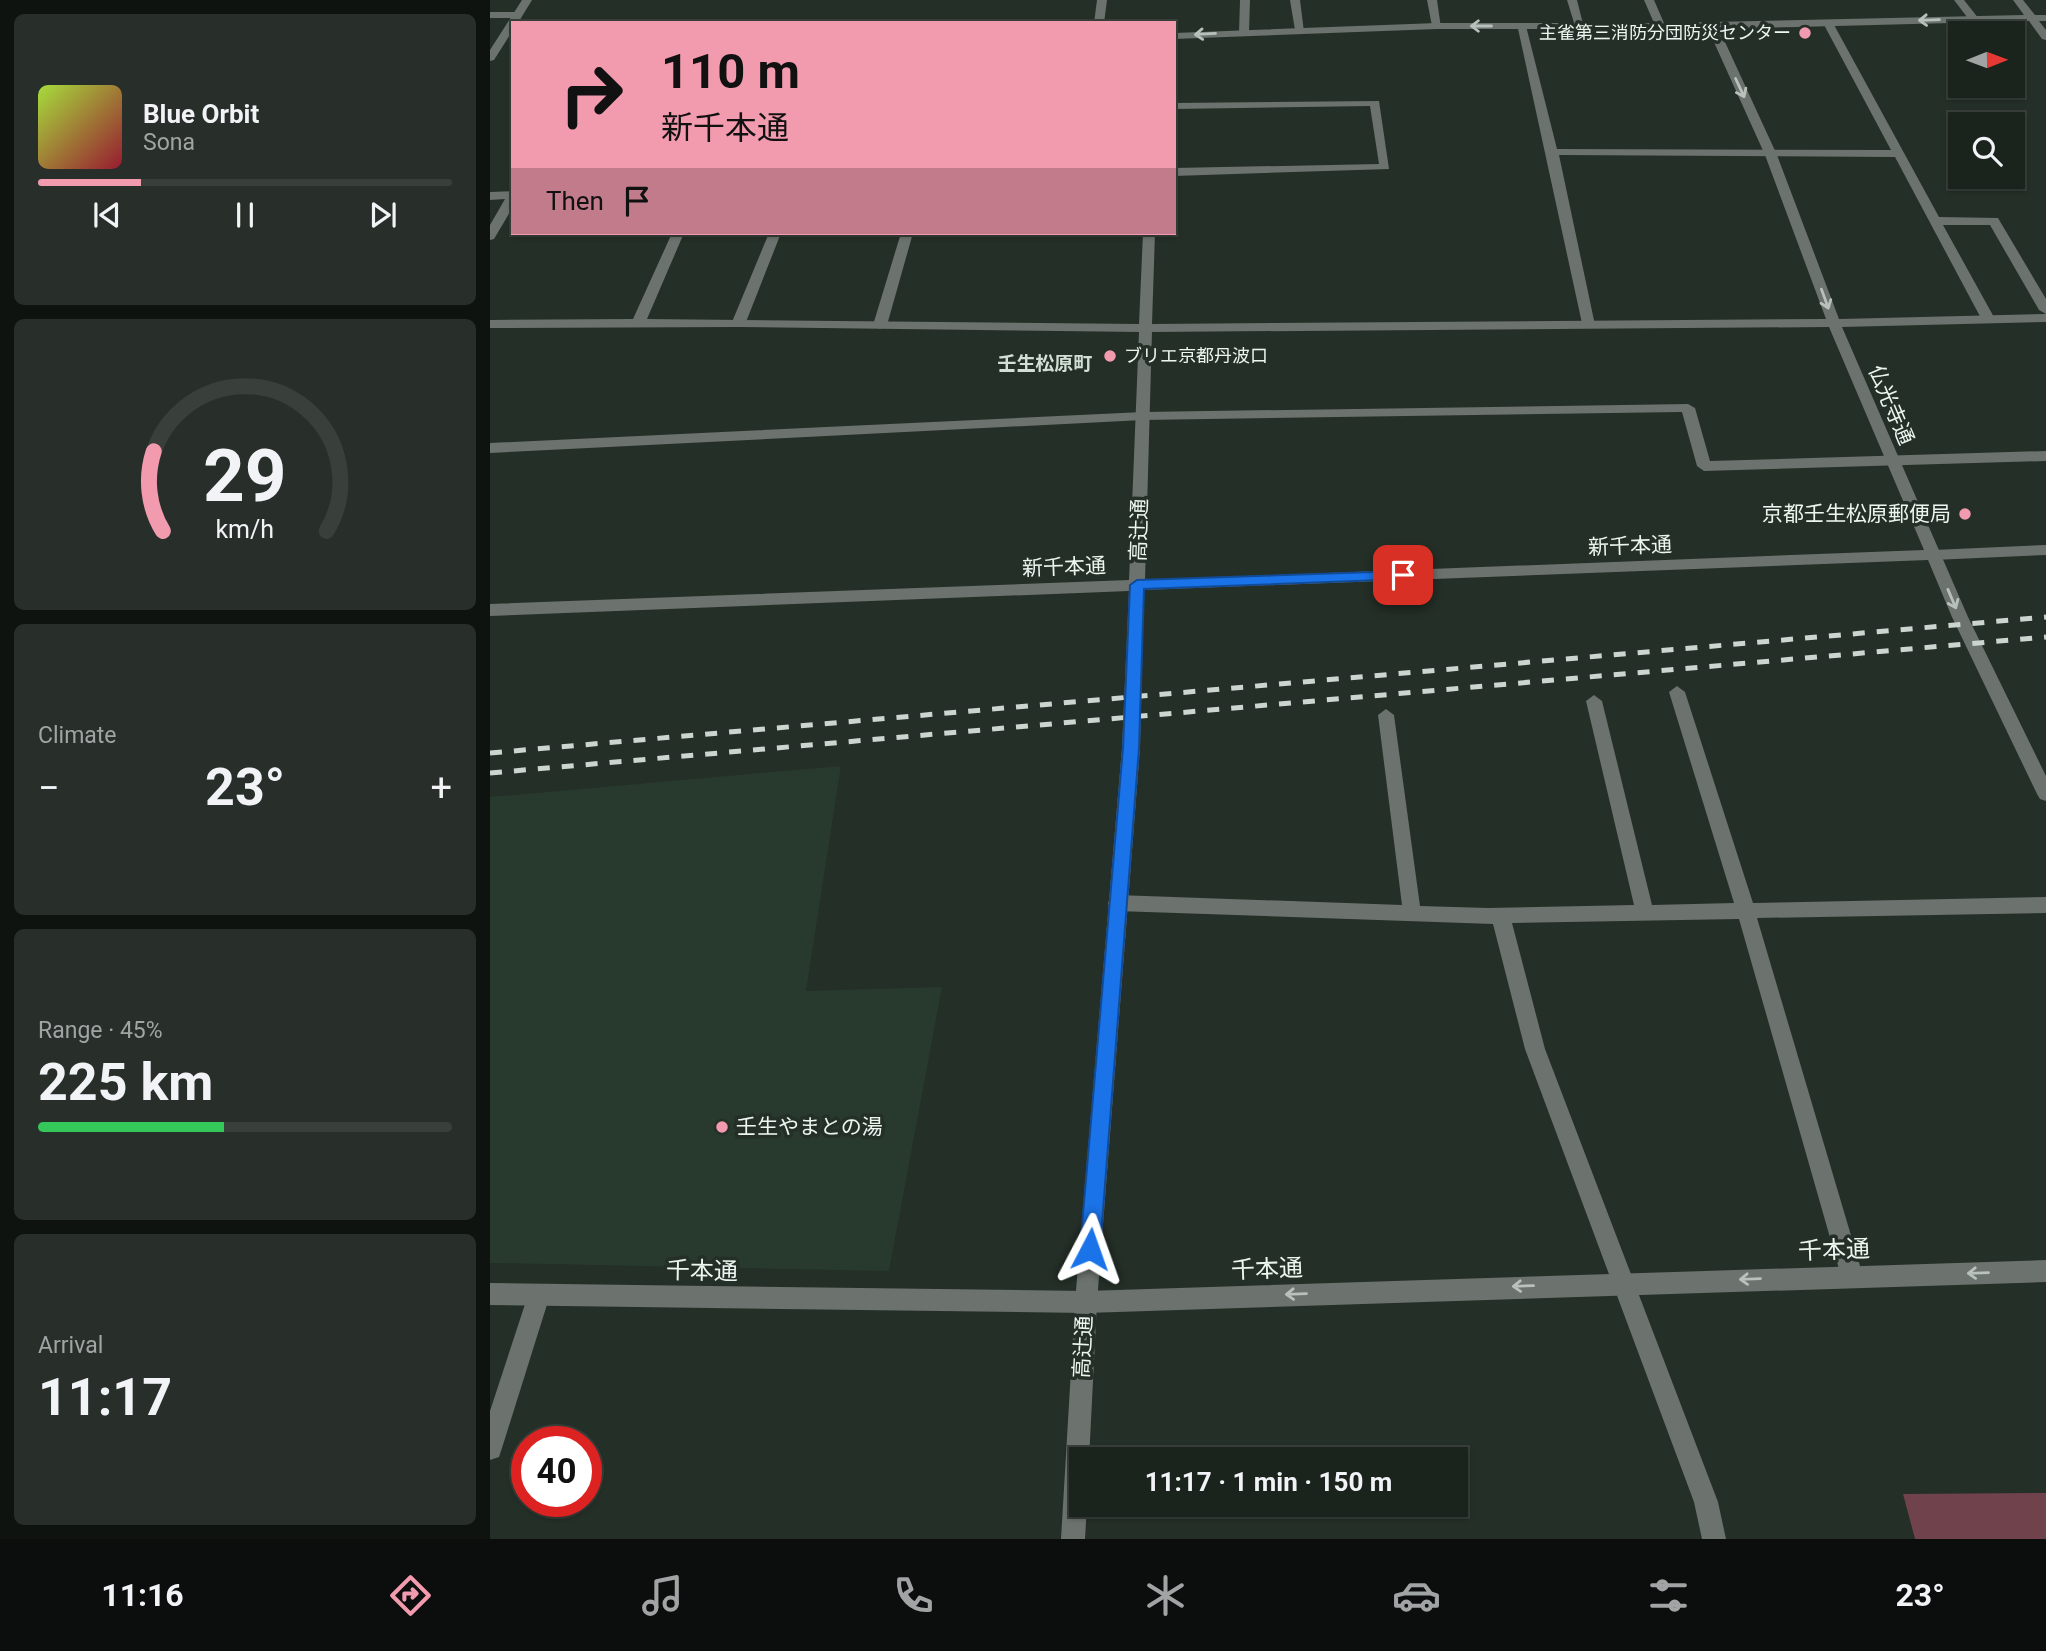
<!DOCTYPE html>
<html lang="en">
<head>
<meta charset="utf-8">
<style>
  :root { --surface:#1b231d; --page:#282f2a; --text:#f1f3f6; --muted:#a0a4a4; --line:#39403b; --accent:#f29aae }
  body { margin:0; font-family:Roboto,"Noto Sans JP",sans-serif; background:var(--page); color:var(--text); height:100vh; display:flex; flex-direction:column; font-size:26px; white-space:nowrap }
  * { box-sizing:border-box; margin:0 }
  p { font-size:23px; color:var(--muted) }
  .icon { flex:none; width:38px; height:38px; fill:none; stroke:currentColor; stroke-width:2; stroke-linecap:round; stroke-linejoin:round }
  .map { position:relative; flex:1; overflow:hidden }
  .side { display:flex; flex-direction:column; gap:14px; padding:14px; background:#0f1310; width:490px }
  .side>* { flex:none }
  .guide { position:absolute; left:21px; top:21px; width:665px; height:214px; border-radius:0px; box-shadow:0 2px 5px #0004,0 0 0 2px var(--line); background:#f29aae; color:#111; overflow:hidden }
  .needle { width:46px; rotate:89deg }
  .fabs { position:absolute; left:1458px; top:21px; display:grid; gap:14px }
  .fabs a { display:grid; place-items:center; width:77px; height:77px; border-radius:0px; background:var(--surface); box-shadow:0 2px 5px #0004,0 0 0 2px var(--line); font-size:35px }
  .speed { position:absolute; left:21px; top:1426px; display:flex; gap:14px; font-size:35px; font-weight:700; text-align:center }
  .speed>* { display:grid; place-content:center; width:91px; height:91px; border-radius:50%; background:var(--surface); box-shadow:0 2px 5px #0004,0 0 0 2px var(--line); line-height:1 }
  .speed .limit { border:10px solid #d22; background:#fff; color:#111 }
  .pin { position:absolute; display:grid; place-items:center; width:60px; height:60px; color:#fff; margin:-30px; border-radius:14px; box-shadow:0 4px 10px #0006 }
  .me { position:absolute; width:77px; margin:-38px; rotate:4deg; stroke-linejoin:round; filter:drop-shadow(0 0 5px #0008) }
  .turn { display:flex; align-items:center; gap:24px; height:147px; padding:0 35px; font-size:32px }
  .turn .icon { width:91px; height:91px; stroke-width:2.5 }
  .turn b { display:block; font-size:49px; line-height:60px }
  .then { display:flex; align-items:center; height:66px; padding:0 35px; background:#0003; gap:14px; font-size:26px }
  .big { font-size:52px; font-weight:700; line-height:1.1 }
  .side .tile { flex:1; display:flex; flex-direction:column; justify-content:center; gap:10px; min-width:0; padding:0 24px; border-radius:10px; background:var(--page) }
  .side .dial { align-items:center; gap:0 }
  .dial svg { height:182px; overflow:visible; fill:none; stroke:var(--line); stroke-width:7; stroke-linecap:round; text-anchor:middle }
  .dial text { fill:var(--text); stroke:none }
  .song { display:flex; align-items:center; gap:21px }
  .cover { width:84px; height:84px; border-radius:10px; background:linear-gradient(135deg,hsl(80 70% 55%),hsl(350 70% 35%)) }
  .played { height:7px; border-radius:4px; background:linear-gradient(90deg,var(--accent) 25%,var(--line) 25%) }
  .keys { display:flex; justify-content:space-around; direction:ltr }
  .heat { display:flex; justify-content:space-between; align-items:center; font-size:38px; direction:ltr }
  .charge { height:10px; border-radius:5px; background:linear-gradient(90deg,#34c759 45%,var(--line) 0) }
  .trip { position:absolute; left:579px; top:1447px; width:399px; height:70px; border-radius:0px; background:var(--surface); box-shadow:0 2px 5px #0004,0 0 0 2px var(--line); font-weight:700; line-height:70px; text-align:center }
  .dock { display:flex; height:112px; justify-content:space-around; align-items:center; background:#0b0e0c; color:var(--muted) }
  .dock .icon { width:49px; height:49px }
  .dock .on { color:var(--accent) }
  .dock b { font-size:32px; color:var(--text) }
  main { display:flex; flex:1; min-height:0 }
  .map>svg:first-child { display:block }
</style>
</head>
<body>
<main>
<section class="side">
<div class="tile">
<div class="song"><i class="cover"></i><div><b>Blue Orbit</b><p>Sona</p></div></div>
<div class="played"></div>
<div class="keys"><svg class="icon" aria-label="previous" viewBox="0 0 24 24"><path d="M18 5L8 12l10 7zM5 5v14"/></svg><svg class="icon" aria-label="pause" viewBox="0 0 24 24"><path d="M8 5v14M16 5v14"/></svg><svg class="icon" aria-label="next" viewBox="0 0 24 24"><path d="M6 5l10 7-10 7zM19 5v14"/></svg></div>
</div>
<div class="tile dial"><svg viewBox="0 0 100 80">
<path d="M14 69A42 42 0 1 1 86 69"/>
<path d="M14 69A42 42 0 0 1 10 34" stroke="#f29aae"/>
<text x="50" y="56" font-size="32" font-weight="700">29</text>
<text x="50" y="72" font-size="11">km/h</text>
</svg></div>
<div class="tile"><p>Climate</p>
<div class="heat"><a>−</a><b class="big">23°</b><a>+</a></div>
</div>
<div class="tile"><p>Range · 45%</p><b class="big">225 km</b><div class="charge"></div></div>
<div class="tile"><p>Arrival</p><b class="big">11:17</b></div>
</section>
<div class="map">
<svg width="1556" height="1539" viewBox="0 0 1556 1539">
  <rect width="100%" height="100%" fill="#242f27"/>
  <path fill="#28392d" d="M351,766L316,991L452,987L399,1271L0,1263V797Z"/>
  <path fill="#70424c" d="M1556,1493V1539H1425L1413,1494Z"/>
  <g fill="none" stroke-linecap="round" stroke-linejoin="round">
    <g fill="#6c726d" fill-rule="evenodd">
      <path d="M750,0H760L759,32L754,35L749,32Z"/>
      <path d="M800,0H810L814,32L805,30Z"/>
      <path d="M937,0H947L951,28L942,26Z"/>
      <path d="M1077,0H1087L1094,28L1085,26Z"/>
      <path d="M1464,0H1474L1489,19L1488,21H1480Z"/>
      <path d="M1334,21L1343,23L1449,217L1508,218L1556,299V314L1549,310L1500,225H1453L1505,319L1498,323L1493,322L1405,157L1069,155L1105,325L1103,328H1093L1027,24L1036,26L1067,149L1401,150L1333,23Z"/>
      <path d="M889,101L899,169L684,176V168L889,164L880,106L684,109V103Z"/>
      <path d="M23,191V207L4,239L0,240V225L15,199L0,200V192Z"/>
      <path d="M279,233H291L256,322L254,325H244L242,322Z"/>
      <path d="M411,233H423L397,325L390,329L383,325Z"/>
      <path d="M1198,404L1205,408L1220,461L1556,451V461L1214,471L1207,466L1192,412L653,420L0,453V443L653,412Z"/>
      <path d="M1556,545V555L1443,560L1435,555L1443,550Z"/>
      <path d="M1187,686L1195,692L1263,903L1556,897V913L1267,918L1373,1276L1370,1284L1362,1287L1354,1284L1351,1276L1249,919L1022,923L1055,1049L1228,1502L1236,1539H1212L1204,1502L1035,1049L1003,924L627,911L620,908L618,903L620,898L627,895L912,905L888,715L896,709L904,715L930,906L998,908L1144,905L1096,701L1104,695L1112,701L1162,905L1244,903L1179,692Z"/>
      <path d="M49,1284L57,1287L60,1295L12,1448L9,1457L0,1460V1411L38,1295L41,1287Z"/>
    </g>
    <g fill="#6c726d" fill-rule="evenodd">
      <path d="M32,0H42L28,23H23V30L4,60L0,61V50Z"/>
      <path d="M607,0H617L614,23H604Z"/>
      <path d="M1154,0H1164L1174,23L1534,15L1523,0H1533L1545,15H1556V21H1549L1556,30V40L1552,39L1539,21L1229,29L1287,155L1349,319L1556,314V322L1352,327L1478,617L1556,776V801L1550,799L1547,794L1462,617L1438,560L654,590L650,748L647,753H635L632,748L639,591L0,616V604L639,580L649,332L246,327L0,328V320L143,319L182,233H194L157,319L649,324L653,233H665L662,324L1336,319L1275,155L1218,29H947L684,39V33L947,23H1164ZM1339,327L1434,550L655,580L662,332Z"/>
      <path d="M1556,1260V1282L596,1313L0,1305V1283L596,1291Z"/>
    </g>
    <g fill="#6c726d" fill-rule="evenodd">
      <path d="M0,12H27L32,15L27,18H0Z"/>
      <path d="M641,741L647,743L650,748L607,1302L599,1460H592V1505H597L595,1539H571L585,1302L632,748L635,743Z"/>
    </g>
    <g stroke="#ccd5cf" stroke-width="5" stroke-dasharray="12 12" stroke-linecap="butt">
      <path d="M0,753L1556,617"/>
      <path d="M0,773L1556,637"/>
    </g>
  </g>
  <defs><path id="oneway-shaft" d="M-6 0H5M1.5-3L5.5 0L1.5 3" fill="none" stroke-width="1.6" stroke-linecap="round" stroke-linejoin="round" transform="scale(1.75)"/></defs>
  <g stroke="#b9c1bb">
    <use href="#oneway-shaft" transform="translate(1439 20) rotate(178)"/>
    <use href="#oneway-shaft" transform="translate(991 26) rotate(-180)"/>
    <use href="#oneway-shaft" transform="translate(715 34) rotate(177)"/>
    <use href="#oneway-shaft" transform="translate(1250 88) rotate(65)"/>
    <use href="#oneway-shaft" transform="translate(1335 299) rotate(70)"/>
    <use href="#oneway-shaft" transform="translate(1462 599) rotate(67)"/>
    <use href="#oneway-shaft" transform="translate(1488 1273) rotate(178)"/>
    <use href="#oneway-shaft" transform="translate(1260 1279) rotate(178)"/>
    <use href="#oneway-shaft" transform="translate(1033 1286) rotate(178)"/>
    <use href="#oneway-shaft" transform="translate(806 1294) rotate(178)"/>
  </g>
  <path fill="#1a73e8" stroke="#114b97" stroke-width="2" d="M913,571L920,575L918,579L654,589L649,748L610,1249L607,1256L600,1258L593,1256L590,1249L633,748L640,585L647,580Z"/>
  <g fill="#f29aae" stroke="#242f27" stroke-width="2.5">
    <circle cx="1315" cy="33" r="7"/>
    <circle cx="620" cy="356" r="7"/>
    <circle cx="1475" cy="514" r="7"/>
    <circle cx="232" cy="1127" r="7"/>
  </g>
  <g text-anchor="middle" stroke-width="7" stroke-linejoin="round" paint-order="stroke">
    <g font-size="18" fill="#edf5ef" stroke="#242f27" text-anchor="end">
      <text x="1301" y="39">主雀第三消防分団防災センター</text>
      <text x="634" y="362" text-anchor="start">ブリエ京都丹波口</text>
    </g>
    <g font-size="19" font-weight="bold" fill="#d1dfd4" stroke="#242f27">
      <text x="555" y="370">壬生松原町</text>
    </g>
    <g font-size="21" fill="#edf5ef" stroke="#242f27">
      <text transform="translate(1401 405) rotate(67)" y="7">仏光寺通</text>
      <text transform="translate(649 530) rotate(-88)" y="7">高辻通</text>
      <text transform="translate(1140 546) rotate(-2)" y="7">新千本通</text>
      <text transform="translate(574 567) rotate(-2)" y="7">新千本通</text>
      <text transform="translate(593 1347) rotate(-87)" y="7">高辻通</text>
    </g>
    <g font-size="21" fill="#edf5ef" stroke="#242f27" text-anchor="end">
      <text x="1461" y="521">京都壬生松原郵便局</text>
      <text x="246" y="1134" text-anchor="start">壬生やまとの湯</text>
    </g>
    <g font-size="24" fill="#edf5ef" stroke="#242f27">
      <text transform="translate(1344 1250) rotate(-2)" y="8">千本通</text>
      <text transform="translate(777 1269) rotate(-2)" y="8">千本通</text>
      <text transform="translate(212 1271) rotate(1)" y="8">千本通</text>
    </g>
  </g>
</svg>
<div class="fabs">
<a><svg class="needle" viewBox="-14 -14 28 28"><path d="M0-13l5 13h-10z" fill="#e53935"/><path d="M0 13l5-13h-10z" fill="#a0a4a4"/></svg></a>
<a><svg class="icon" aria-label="search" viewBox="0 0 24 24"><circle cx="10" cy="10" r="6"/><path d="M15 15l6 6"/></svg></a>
</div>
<div class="speed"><div class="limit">40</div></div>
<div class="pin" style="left:913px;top:575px;background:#d93025"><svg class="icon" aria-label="arrive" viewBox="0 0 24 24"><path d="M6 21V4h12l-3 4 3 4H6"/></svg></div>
<svg class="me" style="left:600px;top:1249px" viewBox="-20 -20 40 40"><path d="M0-17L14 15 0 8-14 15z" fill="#1a73e8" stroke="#fff" stroke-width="4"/></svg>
<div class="trip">11:17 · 1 min · 150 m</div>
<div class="guide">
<div class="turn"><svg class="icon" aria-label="right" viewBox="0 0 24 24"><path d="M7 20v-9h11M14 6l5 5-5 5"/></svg><div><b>110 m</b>新千本通</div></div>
<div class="then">Then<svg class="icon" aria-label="arrive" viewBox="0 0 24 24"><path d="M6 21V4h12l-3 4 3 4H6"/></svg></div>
</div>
</div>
</main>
<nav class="dock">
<b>11:16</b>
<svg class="icon on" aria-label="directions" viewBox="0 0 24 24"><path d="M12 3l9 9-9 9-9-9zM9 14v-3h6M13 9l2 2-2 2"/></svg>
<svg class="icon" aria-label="music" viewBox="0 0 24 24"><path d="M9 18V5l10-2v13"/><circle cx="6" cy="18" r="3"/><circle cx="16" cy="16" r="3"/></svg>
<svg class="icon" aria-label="phone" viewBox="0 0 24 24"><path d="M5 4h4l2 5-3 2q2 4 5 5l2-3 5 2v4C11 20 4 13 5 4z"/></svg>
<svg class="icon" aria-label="climate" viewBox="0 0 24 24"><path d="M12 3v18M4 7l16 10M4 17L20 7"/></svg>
<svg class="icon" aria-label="car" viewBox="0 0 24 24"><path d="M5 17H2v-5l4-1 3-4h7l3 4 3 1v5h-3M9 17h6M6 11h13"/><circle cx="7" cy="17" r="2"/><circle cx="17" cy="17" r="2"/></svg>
<svg class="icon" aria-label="filters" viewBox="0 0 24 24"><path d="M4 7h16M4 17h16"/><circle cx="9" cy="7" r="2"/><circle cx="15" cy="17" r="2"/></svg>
<b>23°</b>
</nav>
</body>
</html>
